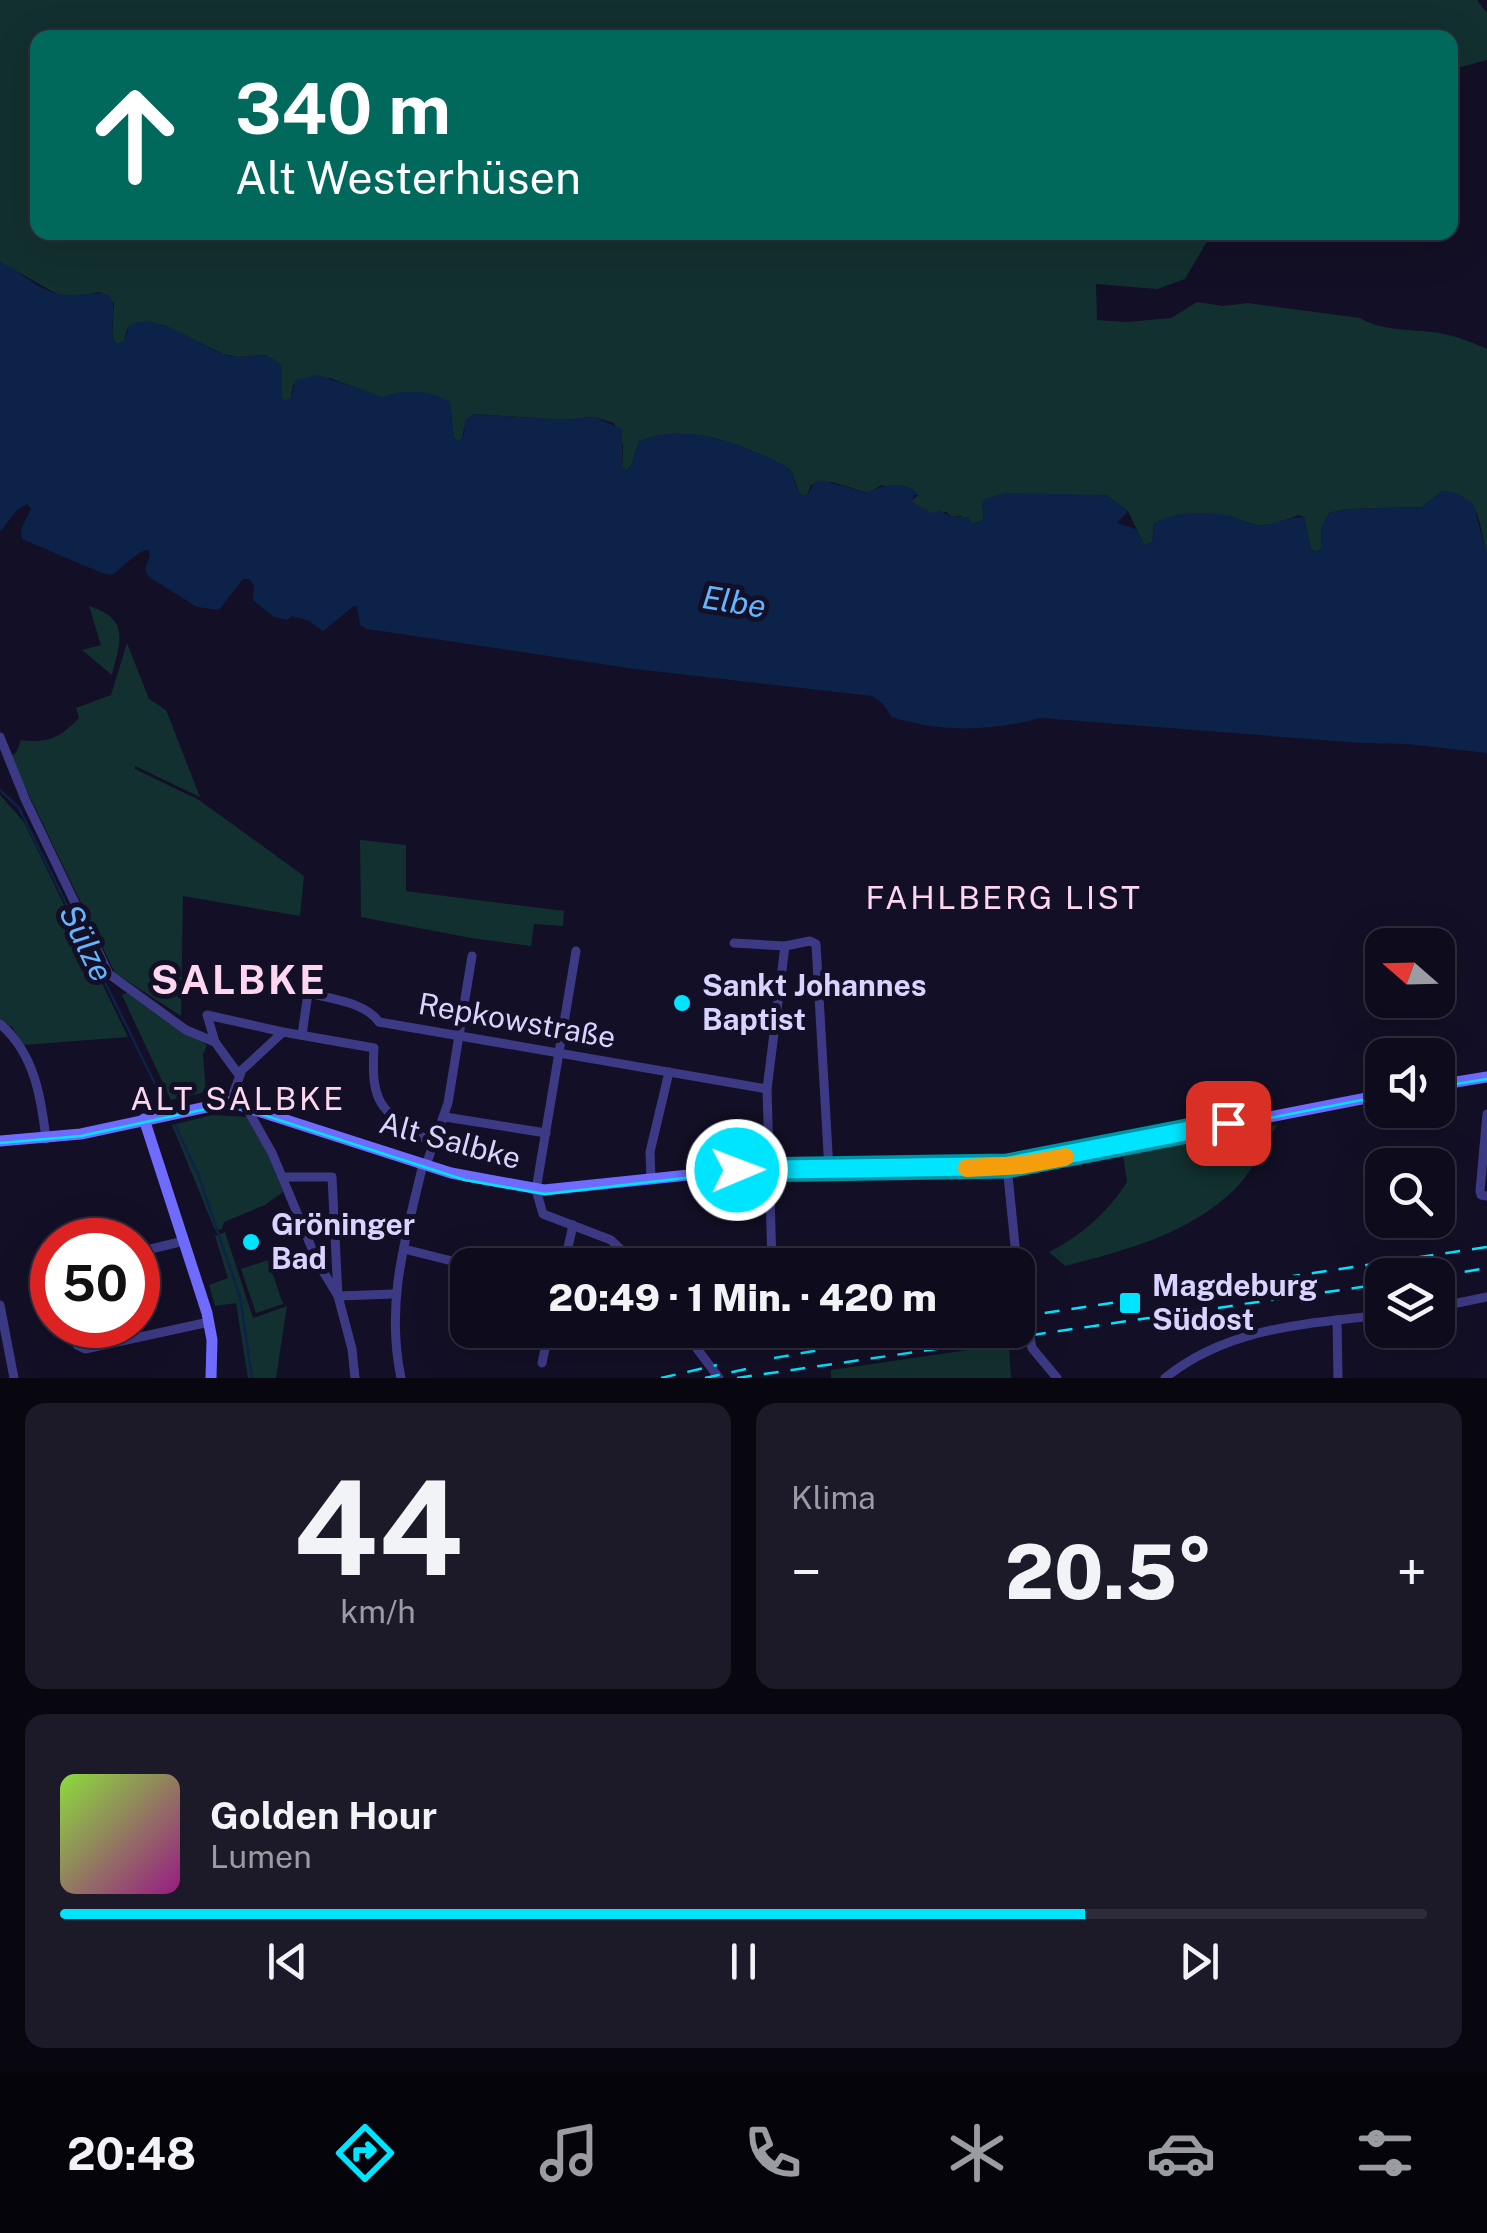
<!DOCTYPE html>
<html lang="de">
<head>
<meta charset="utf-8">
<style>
  :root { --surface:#0e0b1c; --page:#1c1929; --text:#f1f3f6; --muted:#9b9ba3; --line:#2e2b3b; --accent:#00e5ff }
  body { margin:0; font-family:"Public Sans",sans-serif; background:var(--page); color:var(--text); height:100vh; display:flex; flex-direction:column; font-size:38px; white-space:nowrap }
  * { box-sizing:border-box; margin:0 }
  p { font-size:32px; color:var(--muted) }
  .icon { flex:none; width:55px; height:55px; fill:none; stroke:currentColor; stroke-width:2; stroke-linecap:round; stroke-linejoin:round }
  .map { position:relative; height:1378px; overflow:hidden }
  .sheet { display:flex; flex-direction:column; gap:25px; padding:25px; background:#08060f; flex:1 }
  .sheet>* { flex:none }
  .top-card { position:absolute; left:30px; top:30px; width:1428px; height:210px; border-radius:20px; box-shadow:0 10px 40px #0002,0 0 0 2px var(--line); background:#00695c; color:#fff; overflow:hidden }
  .needle { width:65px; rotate:290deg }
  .buttons { position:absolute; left:1365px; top:928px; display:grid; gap:20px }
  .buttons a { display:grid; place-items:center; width:90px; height:90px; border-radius:20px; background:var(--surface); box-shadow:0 10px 40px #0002,0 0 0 2px var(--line); font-size:50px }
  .speed { position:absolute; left:30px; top:1218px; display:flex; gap:20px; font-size:50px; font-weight:700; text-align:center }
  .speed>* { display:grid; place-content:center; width:130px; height:130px; border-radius:50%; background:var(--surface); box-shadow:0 10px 40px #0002,0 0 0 2px var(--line); line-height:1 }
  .speed .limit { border:15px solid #d22; background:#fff; color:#111 }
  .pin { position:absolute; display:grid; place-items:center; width:85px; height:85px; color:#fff; margin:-42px; border-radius:20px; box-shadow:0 5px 15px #0006 }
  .me { position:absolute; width:110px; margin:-55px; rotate:89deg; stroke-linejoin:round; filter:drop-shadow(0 0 8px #0008) }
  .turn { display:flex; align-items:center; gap:35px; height:210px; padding:0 40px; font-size:45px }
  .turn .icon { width:130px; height:130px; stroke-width:2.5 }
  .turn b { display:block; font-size:70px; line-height:85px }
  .big { font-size:75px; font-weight:800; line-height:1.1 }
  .sheet .widget { flex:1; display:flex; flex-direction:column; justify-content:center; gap:15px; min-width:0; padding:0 35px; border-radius:20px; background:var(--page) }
  .sheet .dial { align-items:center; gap:0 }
  .dial b { font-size:130px; line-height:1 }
  .song { display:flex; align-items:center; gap:30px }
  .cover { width:120px; height:120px; border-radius:15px; background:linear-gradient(135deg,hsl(90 70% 55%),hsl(310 70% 35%)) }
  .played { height:10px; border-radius:5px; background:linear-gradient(90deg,var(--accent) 75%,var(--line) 75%) }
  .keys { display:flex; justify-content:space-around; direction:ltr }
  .heat { display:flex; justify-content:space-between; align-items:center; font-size:55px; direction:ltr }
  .sheet .tiles { flex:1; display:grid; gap:25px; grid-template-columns:1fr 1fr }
  .widget:last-child { grid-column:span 2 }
  .trip { position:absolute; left:450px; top:1248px; width:585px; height:100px; border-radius:20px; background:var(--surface); box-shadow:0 10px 40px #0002,0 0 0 2px var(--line); font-weight:800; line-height:100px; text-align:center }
  .tab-bar { display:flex; height:160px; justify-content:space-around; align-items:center; background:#06040b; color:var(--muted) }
  .tab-bar .icon { width:70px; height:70px }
  .tab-bar .on { color:var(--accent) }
  .tab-bar b { font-size:45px; color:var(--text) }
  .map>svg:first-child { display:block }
</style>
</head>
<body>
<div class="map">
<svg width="1487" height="1378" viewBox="0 0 1487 1378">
  <rect width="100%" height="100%" fill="#130f26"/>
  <g fill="#12302f">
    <path d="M0,0H1477L1487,13V60L1450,70V38H38V232L1212,233L1185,279L1157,289L1096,284L1097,320L1127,322L1171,318L1197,302L1223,306L1248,303L1360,318C1383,331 1407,329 1432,332C1452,334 1469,341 1487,349V555C1478,522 1482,495 1442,491L1422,507L1347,509L1329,513L1321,528L1322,548L1316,552L1311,550L1304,517L1299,515L1277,523L1259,526L1229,516L1154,524L1152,542L1144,545L1128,511L1106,495L982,503L984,519L972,525L961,516L952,517L946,512L933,514L911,502L918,495L882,485L868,493L832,482L811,485L807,495L802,496C794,487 796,474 787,467C741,444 690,422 639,441L632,464L626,471L622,467L623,445L614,423L594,417L563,420L474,414L464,428L462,440L458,441L454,438L450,402L383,398L330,378L293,385L291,398L285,401L282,399V366L265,355L238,357L223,354L164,325L127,329L124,342L116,344L112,336L114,303L99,292L72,297L57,294L0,262Z"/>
    <path d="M89,606C130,619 121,641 112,675L82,650L101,645Z"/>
    <path d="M127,643L149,699L166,710L200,797L135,766V769L199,800L304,876L300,916L183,896L181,1016L115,973L10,756L16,753L21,740C47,744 61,737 79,718L76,708L111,695Z"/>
    <path d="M0,795L24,822L128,1037L24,1045L12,1027L0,1021Z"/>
    <path d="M360,840L406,845V891L564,911L563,926L534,924L531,946L471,938L361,917Z"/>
    <path d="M129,992L207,1045L203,1054L206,1092L171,1100L122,995Z"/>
    <path d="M212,1115L247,1117L268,1155L283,1192L265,1205L224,1222L222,1229L215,1230L172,1125Z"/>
    <path d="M1277,1125C1264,1147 1252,1172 1234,1190C1187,1235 1126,1250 1065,1266L1049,1252C1082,1235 1107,1213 1127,1182L1123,1155Z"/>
    <path d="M225,1232L253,1318L287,1306L276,1378H248L236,1303L215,1306L209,1285L228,1278L215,1236Z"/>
    <path d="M268,1260L283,1304L256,1313L241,1269Z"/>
    <path d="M1009,1344L1011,1378H831V1370Z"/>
  </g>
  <path fill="#0c2248" d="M0,262C20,271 37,289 59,294C77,298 91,290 109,295C120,310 106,329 116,344L124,342L129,326C157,308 201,350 231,356C251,361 262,346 282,366V398L285,401L291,398L296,380L318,375L383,397C403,389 431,390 450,402L454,438L458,441L464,435L465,420L474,414L563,420L594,417L622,429V467L626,471L632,464L639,441C690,422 741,444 787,467C796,474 793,487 802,496L807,495L815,482L821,480L867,493C884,484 906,480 919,495H914L912,502L933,514L939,510L952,517H968L973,525L984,519L982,503L985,499L1005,493L1106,495L1128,511L1117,523L1136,529L1144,545L1152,542L1154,524C1171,510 1213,512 1234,517C1241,519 1249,524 1257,525C1273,527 1289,516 1304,517L1311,550L1316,552L1322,548L1321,528L1329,513L1347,509L1422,507L1442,491L1454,492L1473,503L1487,555V753L1407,744L1360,743L1041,718C992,731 941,733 892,717L882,703L872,696L635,669L367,629L360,625L357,607L354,606L323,631L309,621L292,616L287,620L274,617L253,600L254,585L249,579H243L219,610L197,607L149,577L145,570L150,555L148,550C134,552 124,568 111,575L102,573L22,539L21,529L31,509L27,504L17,510L0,532Z"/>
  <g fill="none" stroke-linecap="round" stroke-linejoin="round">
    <g stroke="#0c2248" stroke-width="2.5">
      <path d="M0,790L19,808L164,1102"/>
      <path d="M175,1125L198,1174L240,1297L252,1378"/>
    </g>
    <g stroke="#3d3a85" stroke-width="9">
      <path d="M0,737L25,799L109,974L186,1030L215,1042"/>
      <path d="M734,943L785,946L810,941L816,944L829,1170"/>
      <path d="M576,951L536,1190L543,1214L611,1240L637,1265"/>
      <path d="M379,1022L767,1089"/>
      <path d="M0,1024C34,1053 41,1096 46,1139"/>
      <path d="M302,1035L308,993C331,999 365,1002 379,1022"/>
      <path d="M239,1075L215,1042L207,1015L283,1032"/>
      <path d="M230,1102L242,1070L283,1032L374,1048C370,1111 385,1111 434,1145"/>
      <path d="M245,1105L272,1153L318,1263L338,1296L352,1349L355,1378"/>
      <path d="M1487,1114L1480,1191L1481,1195L1487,1196"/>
      <path d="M445,1117L546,1133"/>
      <path d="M426,1165L448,1103L472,956"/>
      <path d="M1007,1166L1017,1265"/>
      <path d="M283,1177H332L338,1296L394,1294"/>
      <path d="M651,1179L650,1152L669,1072"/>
      <path d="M404,1249L468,1265"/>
      <path d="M138,1252L184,1241"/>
      <path d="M564,1265L573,1225"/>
      <path d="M772,1265L767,1089L785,946"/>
      <path d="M1018,1269L1032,1348L1057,1378"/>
      <path d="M0,1305L14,1378"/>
      <path d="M1438,1307L1487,1297"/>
      <path d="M1337,1320L1338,1378"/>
      <path d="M73,1325L77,1345L85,1349L209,1322"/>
      <path d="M683,1330L719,1378"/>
      <path d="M542,1363L549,1330"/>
      <path d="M401,1378C385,1302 406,1237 423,1164"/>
      <path d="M1165,1378C1228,1327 1305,1324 1382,1315"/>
    </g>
    <g stroke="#6f6bff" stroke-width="11">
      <path d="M1438,1085L1487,1077"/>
      <path d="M144,1119L207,1313L212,1340L211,1378"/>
      <path d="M0,1141L81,1134L230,1102L451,1173L544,1190L737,1170H905L1022,1165L1382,1095"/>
    </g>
    <g stroke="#00e5ff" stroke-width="2.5">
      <path d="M1438,1087L1487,1079"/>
      <path d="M0,1143L81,1136L229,1104L465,1180L545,1194L737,1172L1022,1167L1382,1096"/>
    </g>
    <g stroke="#00e5ff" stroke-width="2.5" stroke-dasharray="15 12" stroke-linecap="butt">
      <path d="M1438,1276L1487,1268"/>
      <path d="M1018,1317L1487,1247"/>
      <path d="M774,1358L933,1330"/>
      <path d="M661,1378L717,1365"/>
      <path d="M705,1378L751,1368"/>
      <path d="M737,1378L1382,1284"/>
    </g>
  </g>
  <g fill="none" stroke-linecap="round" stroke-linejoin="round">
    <g stroke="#0095a6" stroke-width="25">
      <path id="route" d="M737,1170L1007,1166L1228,1123"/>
    </g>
    <use href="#route" stroke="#00e5ff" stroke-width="18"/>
    <path stroke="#f59e0b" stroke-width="18" d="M967,1168L1022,1165L1065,1157"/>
  </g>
  <g fill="#00e5ff" stroke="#130f26" stroke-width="4">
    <circle cx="682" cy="1003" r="10"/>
    <circle cx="251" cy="1242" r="10"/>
    <rect x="1118" y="1291" width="24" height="24" rx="5"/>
  </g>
  <g text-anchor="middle" stroke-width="10" stroke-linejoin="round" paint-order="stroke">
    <g font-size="30" font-weight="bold" fill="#d9d4ff" stroke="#130f26" text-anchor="start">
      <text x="702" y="996">Sankt Johannes<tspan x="702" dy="34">Baptist</tspan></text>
      <text x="271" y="1235">Gröninger<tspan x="271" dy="34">Bad</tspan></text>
      <text x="1152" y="1296">Magdeburg<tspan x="1152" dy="34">Südost</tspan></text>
    </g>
    <g font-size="30" fill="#d9d4ff" stroke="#130f26">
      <text transform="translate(517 1021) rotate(10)" y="10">Repkowstraße</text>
      <text transform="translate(450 1141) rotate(15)" y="10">Alt Salbke</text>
    </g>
    <g font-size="32" font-style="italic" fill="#62b6ff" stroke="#130f26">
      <text transform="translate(734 602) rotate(9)" y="11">Elbe</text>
      <text transform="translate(86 943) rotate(64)" y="11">Sülze</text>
    </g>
    <g font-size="32" letter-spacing="2.5" fill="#ffd6f0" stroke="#130f26">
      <text x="1004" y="909">FAHLBERG LIST</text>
      <text x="238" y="1110">ALT SALBKE</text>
    </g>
    <g font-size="40" font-weight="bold" letter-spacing="2.5" fill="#ffd6f0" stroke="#130f26">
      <text x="239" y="994">SALBKE</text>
    </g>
  </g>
</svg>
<div class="buttons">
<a><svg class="needle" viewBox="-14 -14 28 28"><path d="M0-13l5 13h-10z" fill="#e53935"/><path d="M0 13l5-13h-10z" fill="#9b9ba3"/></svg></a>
<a><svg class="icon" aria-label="sound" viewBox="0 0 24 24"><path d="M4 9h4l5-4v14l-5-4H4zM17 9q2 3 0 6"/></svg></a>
<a><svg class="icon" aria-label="search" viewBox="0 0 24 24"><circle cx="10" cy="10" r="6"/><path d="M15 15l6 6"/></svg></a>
<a><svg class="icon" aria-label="layers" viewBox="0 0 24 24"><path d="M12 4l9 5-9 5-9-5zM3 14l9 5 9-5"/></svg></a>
</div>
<div class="speed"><div class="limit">50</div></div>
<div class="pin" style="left:1228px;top:1123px;background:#d93025"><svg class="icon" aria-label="arrive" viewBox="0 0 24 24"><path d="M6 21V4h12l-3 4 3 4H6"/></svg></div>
<svg class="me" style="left:737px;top:1170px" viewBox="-20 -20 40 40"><circle r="17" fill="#00e5ff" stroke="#fff" stroke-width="3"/><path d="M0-11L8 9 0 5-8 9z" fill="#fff"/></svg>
<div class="trip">20:49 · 1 Min. · 420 m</div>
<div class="top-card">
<div class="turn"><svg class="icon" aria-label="ahead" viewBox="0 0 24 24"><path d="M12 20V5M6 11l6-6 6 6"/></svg><div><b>340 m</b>Alt Westerhüsen</div></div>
</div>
</div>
<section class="sheet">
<div class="tiles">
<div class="widget dial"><b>44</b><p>km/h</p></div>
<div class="widget"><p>Klima</p>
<div class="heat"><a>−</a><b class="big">20.5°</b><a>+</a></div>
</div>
<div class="widget">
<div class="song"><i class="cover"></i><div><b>Golden Hour</b><p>Lumen</p></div></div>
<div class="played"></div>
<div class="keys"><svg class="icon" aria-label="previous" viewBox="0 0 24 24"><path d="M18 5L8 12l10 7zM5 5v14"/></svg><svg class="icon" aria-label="pause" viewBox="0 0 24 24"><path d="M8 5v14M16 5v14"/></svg><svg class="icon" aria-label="next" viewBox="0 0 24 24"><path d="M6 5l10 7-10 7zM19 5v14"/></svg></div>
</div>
</div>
</section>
<nav class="tab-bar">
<b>20:48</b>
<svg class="icon on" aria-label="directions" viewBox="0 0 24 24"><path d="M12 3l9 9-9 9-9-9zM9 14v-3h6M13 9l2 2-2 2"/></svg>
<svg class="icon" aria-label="music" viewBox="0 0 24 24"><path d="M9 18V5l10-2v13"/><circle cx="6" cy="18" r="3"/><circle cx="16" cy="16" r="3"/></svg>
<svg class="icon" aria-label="phone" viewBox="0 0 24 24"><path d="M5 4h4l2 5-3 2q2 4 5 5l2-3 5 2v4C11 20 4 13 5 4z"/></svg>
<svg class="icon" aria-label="climate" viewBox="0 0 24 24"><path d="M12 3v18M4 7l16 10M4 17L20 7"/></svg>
<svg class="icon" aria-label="car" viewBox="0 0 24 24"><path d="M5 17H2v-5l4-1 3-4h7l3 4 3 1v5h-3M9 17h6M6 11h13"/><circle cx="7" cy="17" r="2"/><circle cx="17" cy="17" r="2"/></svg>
<svg class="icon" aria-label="filters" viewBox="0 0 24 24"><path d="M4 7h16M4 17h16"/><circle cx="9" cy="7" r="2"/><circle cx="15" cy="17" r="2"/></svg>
</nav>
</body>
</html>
